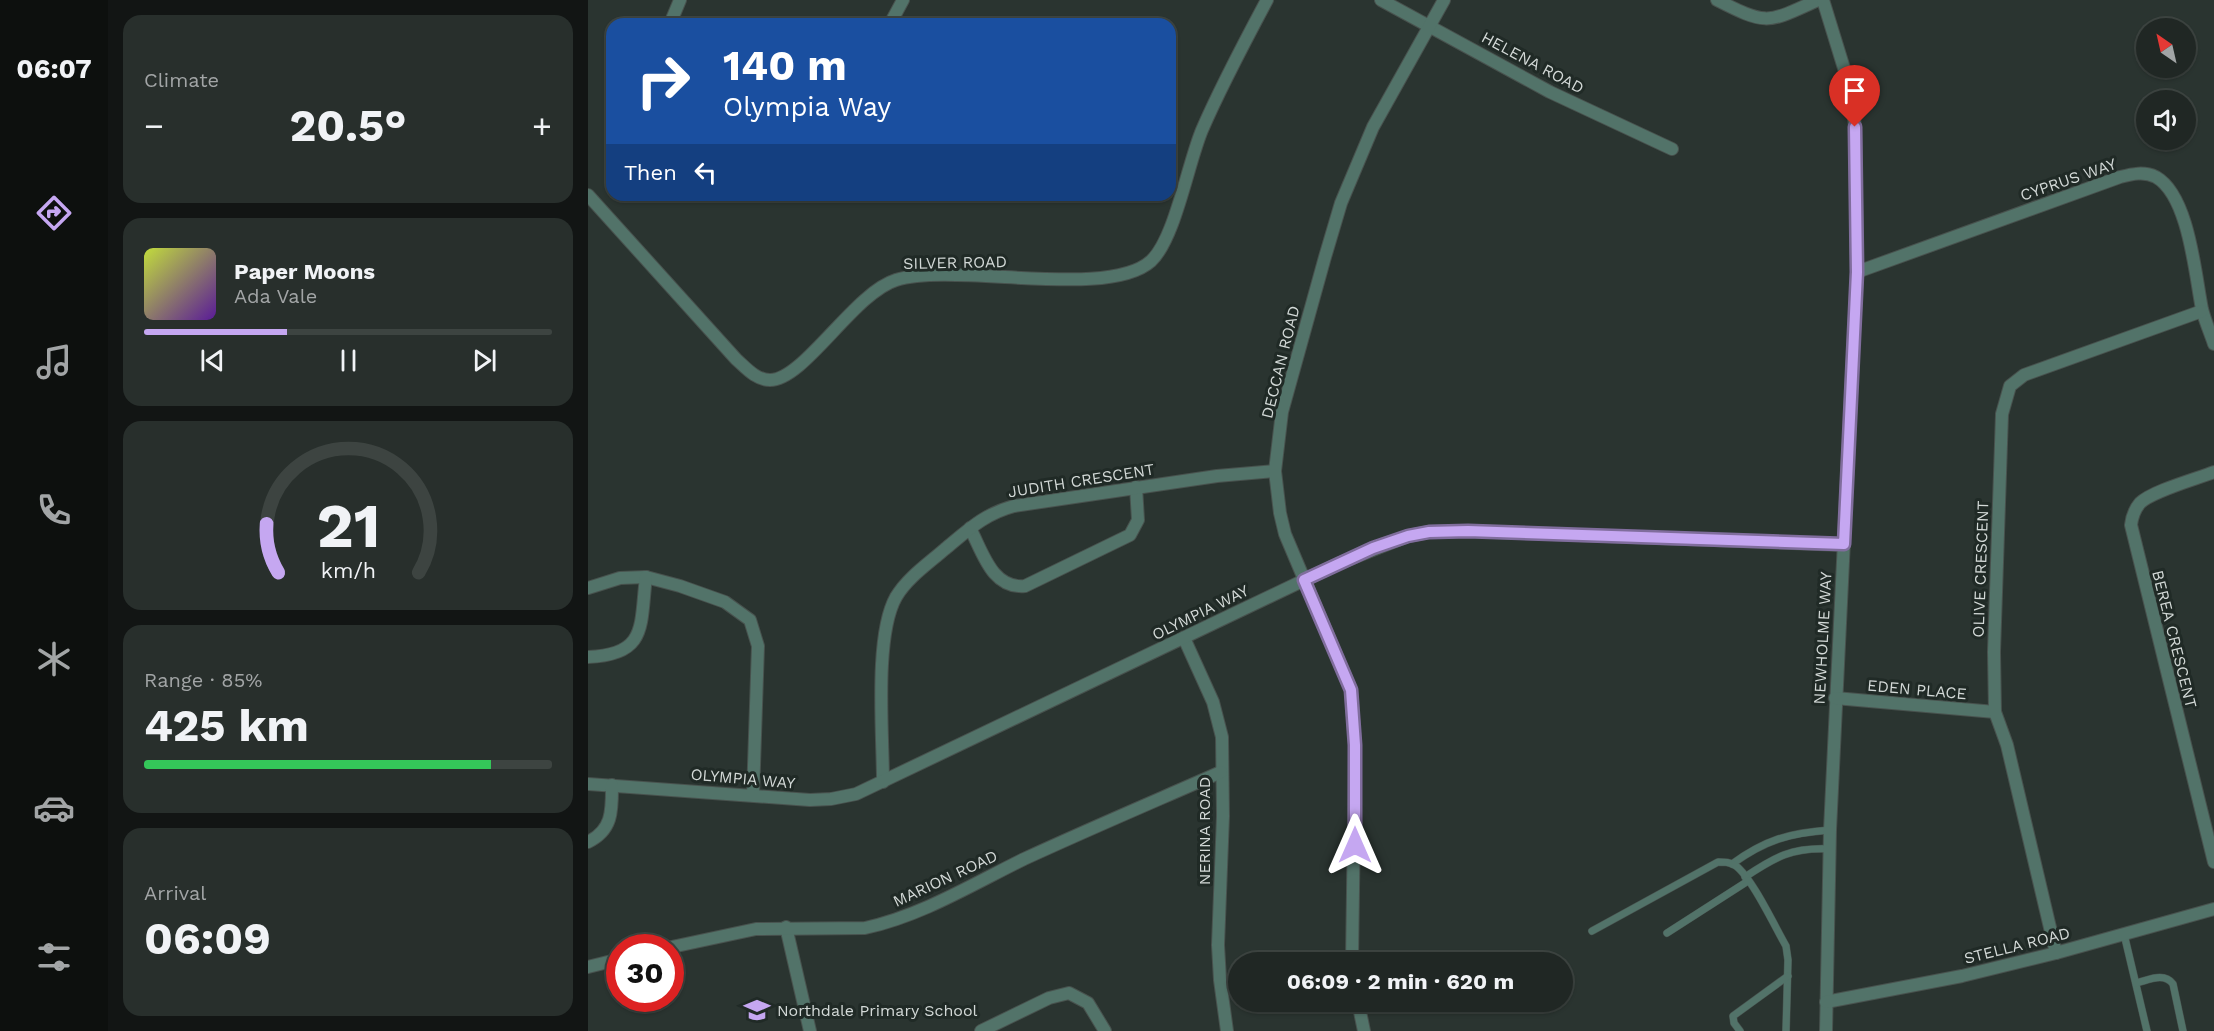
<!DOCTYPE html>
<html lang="en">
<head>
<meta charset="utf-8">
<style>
  :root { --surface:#202724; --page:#282f2c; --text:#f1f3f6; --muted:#a2a5a6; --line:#3d4441; --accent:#c5a7f1 }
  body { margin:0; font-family:"Work Sans",sans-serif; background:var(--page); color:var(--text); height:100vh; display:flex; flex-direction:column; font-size:22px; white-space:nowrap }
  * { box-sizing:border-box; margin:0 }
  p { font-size:20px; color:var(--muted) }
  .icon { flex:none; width:33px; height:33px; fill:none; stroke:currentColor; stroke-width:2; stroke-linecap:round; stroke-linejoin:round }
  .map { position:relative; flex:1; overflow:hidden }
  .side { display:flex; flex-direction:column; gap:15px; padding:15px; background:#121514; width:480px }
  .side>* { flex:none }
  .guide { position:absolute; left:18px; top:18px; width:570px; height:183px; border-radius:18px; box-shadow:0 2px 4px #0004,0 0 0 2px var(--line); background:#1a4fa0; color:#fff; overflow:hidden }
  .needle { width:39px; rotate:326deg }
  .tools { position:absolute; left:1548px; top:18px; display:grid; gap:12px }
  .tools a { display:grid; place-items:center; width:60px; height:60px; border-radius:50%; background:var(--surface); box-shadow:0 2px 4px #0004,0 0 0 2px var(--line); font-size:30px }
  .speed { position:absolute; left:18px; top:934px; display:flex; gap:12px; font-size:30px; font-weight:700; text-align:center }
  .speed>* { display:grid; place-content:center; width:78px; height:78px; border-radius:50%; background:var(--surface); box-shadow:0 2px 4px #0004,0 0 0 2px var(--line); line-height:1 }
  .speed .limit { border:9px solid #d22; background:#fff; color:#111 }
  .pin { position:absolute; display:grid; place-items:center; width:51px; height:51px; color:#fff; margin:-62px -26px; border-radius:50% 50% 50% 0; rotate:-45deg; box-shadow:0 0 6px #0007 }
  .pin .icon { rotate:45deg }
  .me { position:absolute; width:66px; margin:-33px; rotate:0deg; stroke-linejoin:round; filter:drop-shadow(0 0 4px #0008) }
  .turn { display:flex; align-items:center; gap:21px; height:126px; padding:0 18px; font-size:27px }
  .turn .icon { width:78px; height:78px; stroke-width:2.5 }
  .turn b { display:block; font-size:42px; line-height:51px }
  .then { display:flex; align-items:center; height:57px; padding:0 18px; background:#0003; gap:12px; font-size:22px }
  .big { font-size:45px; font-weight:700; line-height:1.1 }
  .side .card { flex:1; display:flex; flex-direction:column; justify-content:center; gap:9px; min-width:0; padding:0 21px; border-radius:18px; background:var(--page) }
  .side .dial { align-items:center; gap:0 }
  .dial svg { height:156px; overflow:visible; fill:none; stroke:var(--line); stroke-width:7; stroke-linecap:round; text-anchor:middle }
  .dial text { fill:var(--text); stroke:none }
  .song { display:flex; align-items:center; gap:18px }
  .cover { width:72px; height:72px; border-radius:9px; background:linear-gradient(135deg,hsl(70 70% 55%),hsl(270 70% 35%)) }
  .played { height:6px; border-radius:3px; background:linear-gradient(90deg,var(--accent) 35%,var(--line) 35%) }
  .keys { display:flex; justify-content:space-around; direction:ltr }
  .heat { display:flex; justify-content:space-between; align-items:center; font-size:33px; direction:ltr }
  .charge { height:9px; border-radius:4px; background:linear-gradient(90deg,#34c759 85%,var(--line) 0) }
  .trip { position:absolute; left:640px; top:952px; width:345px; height:60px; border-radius:30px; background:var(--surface); box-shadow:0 2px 4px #0004,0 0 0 2px var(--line); font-weight:700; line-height:60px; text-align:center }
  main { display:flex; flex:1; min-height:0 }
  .dock { display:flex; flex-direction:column; width:108px; justify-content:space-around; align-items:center; background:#0d100e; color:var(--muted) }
  .dock .icon { width:42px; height:42px }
  .dock .selected { color:var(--accent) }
  .dock b { font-size:27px; color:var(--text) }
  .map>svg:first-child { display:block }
</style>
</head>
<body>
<main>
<nav class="dock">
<b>06:07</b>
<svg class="icon selected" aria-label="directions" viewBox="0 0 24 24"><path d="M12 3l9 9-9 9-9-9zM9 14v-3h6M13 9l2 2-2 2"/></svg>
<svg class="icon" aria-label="music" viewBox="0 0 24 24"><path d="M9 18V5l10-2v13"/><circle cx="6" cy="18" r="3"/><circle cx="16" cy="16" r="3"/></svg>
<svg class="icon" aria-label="phone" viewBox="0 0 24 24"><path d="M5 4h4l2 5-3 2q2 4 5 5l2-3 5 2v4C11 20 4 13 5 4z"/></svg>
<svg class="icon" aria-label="climate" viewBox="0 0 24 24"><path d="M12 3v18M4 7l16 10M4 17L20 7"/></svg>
<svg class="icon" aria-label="car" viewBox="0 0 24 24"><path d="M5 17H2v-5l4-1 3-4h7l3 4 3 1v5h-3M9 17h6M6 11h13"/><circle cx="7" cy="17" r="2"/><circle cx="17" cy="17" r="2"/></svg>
<svg class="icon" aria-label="filters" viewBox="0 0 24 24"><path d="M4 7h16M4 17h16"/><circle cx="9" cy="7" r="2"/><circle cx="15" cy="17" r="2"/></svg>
</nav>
<section class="side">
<div class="card"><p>Climate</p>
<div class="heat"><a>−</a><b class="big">20.5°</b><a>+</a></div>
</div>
<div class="card">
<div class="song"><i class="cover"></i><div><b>Paper Moons</b><p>Ada Vale</p></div></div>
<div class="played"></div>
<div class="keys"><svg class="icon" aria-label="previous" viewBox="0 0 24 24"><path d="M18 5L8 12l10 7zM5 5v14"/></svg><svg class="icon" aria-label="pause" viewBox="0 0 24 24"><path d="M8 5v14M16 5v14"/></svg><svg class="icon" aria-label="next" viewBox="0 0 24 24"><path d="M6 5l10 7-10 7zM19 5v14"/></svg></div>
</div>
<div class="card dial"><svg viewBox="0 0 100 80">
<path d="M14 69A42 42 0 1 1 86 69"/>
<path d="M14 69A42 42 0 0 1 8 44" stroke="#c5a7f1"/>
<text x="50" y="56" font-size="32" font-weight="700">21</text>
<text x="50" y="72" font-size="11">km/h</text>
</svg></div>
<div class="card"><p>Range · 85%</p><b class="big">425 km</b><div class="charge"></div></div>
<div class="card"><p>Arrival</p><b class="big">06:09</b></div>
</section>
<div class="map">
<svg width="1626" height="1031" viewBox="0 0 1626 1031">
  <rect width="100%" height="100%" fill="#2a3430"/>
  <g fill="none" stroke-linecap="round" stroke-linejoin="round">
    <g stroke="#48524e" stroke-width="8">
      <g id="lane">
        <path d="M1144,864C1177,840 1201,833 1242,830"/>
        <path d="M1157,877C1187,857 1204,847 1242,849"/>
        <path d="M1004,931L1130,862C1137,862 1142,862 1148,866C1164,878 1187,927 1198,946L1200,960L1198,1031"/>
        <path d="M1079,933L1160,881"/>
        <path d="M1536,934L1559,1031"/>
        <path d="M1548,983C1561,980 1576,972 1585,984L1595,1031"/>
        <path d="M1152,1031L1146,1023L1145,1016L1200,976"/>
      </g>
    </g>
    <g stroke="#48524e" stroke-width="14">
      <g id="street">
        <path d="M793,0L962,92L1084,149"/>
        <path d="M1129,0C1180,26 1179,23 1230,0"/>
        <path d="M1235,0L1263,91L1267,127L1269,272L1242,830L1238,1031"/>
        <path d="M82,24L92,0"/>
        <path d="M302,24L315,0"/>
        <path d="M0,195L148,359C158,368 168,380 182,380C216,380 266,293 308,280C368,262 520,300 563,261C587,239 600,163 614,130C633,86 656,43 679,0"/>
        <path d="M1269,272L1532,177C1544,174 1556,171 1568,177C1601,196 1607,274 1614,309C1617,321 1622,332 1626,344"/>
        <path d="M1626,472C1608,479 1564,491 1552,503C1546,510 1544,517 1543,525L1626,862"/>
        <path d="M382,528C395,553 404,589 437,586L542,535L550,520L548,487"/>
        <path d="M0,588L32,578L58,577L92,586L137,602L162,620L170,646L165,795"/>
        <path d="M596,638L625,702L634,737L635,816L630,945L632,980L639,1031"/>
        <path d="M0,657C60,655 52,625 58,577"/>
        <path d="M1247,698L1407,712"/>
        <path d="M295,782C295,735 286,636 308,597C319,578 341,563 357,549C380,530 396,514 426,506L629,476L687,471"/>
        <path d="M0,784L222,800L243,799L268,794L752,563L820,536L841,532L880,531L1256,545"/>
        <path d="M0,842C25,830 24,810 24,785"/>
        <path d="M198,927L222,1031"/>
        <path d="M79,948L168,929L277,928C333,916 385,884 436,859C501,829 567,801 633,772"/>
        <path d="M1468,953L1419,745L1407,712L1406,652L1414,414L1422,386L1436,375L1614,311"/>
        <path d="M764,963L767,745L763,690L697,534L692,513L687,471L694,412L737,257L753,203L785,127L856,0"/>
        <path d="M0,967L32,959"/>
        <path d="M770,1002L776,1031"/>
        <path d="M1238,1002L1374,976L1468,953L1626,909"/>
        <path d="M393,1031L461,998L481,993L500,1003L517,1031"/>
      </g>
    </g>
    <use href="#lane" stroke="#527369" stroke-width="7"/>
    <use href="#street" stroke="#527369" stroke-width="12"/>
  </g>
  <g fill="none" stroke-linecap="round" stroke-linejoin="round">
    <g stroke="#806d9d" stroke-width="15">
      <path id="route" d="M767,845V745L763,690L716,580L785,548L820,536L841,532L880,531L1256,544L1269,272L1267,127"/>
    </g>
    <use href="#route" stroke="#c5a7f1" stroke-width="10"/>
  </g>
  <defs>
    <g id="school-bare" transform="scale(2.07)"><path d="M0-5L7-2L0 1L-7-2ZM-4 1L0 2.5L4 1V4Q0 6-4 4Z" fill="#c5a7f1" stroke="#202a26" stroke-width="2.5" paint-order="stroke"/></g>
  </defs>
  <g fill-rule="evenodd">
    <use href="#school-bare" x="169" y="1010"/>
  </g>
  <g text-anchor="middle" stroke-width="6" stroke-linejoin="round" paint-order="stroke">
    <g font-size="16" fill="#d3d9d7" stroke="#202a26">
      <text transform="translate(945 62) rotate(28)" y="6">HELENA ROAD</text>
      <text transform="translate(1480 179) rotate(-19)" y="6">CYPRUS WAY</text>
      <text transform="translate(367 262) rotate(-1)" y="6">SILVER ROAD</text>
      <text transform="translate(692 362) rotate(-76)" y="6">DECCAN ROAD</text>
      <text transform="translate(493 480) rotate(-9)" y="6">JUDITH CRESCENT</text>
      <text transform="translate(1392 569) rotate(-88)" y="6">OLIVE CRESCENT</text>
      <text transform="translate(612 612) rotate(-26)" y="6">OLYMPIA WAY</text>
      <text transform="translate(1234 638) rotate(-87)" y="6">NEWHOLME WAY</text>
      <text transform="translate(1587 639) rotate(76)" y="6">BEREA CRESCENT</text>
      <text transform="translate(1329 689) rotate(5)" y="6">EDEN PLACE</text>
      <text transform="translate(155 778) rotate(5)" y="6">OLYMPIA WAY</text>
      <text transform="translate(616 831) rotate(-90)" y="6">NERINA ROAD</text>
      <text transform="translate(357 878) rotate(-25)" y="6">MARION ROAD</text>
      <text transform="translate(1429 945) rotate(-14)" y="6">STELLA ROAD</text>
    </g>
    <g font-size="16" fill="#d3d9d7" stroke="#202a26" text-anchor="start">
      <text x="189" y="1016">Northdale Primary School</text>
    </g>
  </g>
</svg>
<div class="tools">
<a><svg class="needle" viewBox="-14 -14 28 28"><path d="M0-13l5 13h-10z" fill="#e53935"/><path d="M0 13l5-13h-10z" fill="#a2a5a6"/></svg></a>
<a><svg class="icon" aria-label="sound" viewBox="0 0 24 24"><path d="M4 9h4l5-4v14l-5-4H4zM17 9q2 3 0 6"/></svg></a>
</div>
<div class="speed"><div class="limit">30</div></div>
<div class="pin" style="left:1267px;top:127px;background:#d93025"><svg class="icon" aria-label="arrive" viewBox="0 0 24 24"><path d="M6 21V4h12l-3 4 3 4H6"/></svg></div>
<svg class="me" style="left:767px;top:845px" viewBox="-20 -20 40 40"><path d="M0-17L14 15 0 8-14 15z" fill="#c5a7f1" stroke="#fff" stroke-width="4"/></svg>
<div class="trip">06:09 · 2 min · 620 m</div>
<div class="guide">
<div class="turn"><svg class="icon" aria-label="right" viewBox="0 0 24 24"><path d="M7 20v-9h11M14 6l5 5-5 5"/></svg><div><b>140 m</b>Olympia Way</div></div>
<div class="then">Then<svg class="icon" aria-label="left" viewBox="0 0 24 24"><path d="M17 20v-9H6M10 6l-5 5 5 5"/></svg></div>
</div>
</div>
</main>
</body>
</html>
